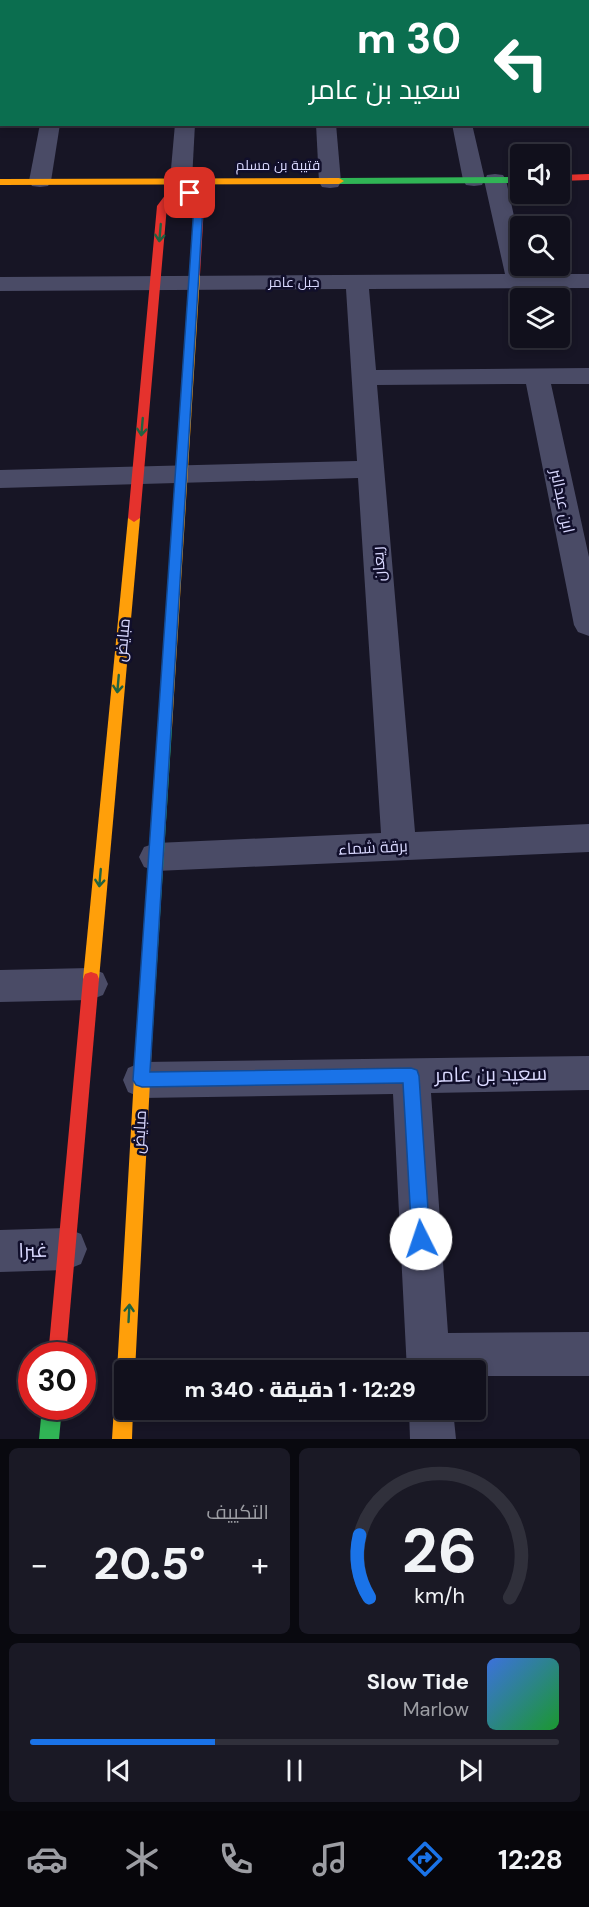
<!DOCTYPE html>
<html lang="ar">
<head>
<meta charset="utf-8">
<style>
  :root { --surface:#11101c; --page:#1a1925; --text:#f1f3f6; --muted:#9c9da3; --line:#30303b; --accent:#1a73e8 }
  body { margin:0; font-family:"DM Sans",Cairo,sans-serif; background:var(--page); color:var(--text); direction:rtl; height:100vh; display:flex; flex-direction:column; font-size:22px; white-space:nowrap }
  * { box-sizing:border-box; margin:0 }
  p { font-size:20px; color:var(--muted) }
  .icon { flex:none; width:33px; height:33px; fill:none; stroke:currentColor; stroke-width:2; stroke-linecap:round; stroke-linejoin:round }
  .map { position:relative; height:1439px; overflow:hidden; direction:ltr }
  .side { display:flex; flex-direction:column; gap:9px; padding:9px; background:#09090f; flex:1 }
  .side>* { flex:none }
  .top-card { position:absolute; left:0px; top:0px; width:590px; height:126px; box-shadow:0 3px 9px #0003,0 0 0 2px var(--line); direction:rtl; background:#0b6e4f; color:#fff; overflow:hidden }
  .controls { position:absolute; left:510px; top:144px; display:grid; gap:12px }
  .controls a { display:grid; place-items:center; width:60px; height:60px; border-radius:6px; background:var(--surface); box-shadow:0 3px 9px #0003,0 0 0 2px var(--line); font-size:30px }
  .speed { position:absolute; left:18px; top:1342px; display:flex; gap:12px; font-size:30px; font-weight:700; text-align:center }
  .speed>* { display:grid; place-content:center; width:78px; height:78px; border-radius:50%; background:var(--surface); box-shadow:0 3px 9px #0003,0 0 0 2px var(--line); line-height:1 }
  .speed .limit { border:9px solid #d22; background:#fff; color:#111 }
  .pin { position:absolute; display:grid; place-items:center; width:51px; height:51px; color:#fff; margin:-26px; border-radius:12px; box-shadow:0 3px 9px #0006 }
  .me { position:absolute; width:66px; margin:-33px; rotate:356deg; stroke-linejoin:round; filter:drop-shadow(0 0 4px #0008) }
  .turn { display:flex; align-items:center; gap:21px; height:126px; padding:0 30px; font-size:27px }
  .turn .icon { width:78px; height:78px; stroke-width:2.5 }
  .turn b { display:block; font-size:42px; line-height:51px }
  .big { font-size:45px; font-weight:800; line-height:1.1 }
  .side .card { flex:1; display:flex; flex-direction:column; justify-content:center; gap:9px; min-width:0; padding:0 21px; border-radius:9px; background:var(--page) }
  .side .dial { align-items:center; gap:0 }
  .dial svg { height:156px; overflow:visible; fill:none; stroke:var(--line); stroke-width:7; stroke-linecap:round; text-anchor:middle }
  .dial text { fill:var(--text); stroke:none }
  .song { display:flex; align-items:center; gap:18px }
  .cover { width:72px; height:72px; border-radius:9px; background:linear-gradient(135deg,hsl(220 70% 55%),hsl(130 70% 35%)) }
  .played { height:6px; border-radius:3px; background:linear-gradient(90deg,var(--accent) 35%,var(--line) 35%) }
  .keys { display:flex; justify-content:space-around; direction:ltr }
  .heat { display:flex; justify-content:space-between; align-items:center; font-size:33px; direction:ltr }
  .side .tiles { flex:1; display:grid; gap:9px; grid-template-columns:1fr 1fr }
  .card:last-child { grid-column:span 2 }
  .trip { position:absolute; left:114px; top:1360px; width:372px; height:60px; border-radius:6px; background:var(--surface); box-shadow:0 3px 9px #0003,0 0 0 2px var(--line); font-weight:800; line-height:60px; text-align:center; direction:rtl }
  .menu { display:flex; height:96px; justify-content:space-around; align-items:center; background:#07060b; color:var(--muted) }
  .menu .icon { width:42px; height:42px }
  .menu .selected { color:var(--accent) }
  .menu b { font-size:27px; color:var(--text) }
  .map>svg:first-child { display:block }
</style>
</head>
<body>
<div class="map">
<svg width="589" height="1439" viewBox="0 0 589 1439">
  <rect width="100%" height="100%" fill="#171525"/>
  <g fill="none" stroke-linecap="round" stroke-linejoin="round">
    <g fill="#4a4b66" fill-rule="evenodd">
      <rect x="65" y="0" width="18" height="2"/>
      <rect x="185" y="0" width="18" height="2"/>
      <rect x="309" y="0" width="18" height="2"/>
      <rect x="428" y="0" width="18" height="2"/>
      <rect x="546" y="0" width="18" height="2"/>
      <path d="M589,1V11H588V2H584Z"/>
      <rect x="0" y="6" width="2" height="10"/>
      <path d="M588,111H589V126L583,124H588Z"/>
      <path d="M40,124H60L51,181L48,186L40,187L32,186L29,181Z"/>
      <path d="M175,124H195L192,180L189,185L181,186L173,185L170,180Z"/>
      <path d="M316,124H336L341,182L338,187L330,188L322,187L319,182Z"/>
      <path d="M452,124H472L485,180L487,175L495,174L503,175L506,180L520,243V266H526L528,274H589V288L369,289L376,370L589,368V384H551L589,557V636L578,632L574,625L526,384L377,385L415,832L589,824V852L156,871L144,867L139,857L144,847L156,843L381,833L358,478L0,488V470L357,461L346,289L0,291V277L505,274L484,180L482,185L474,186L466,185L463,180Z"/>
      <path d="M90,968L103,973L108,984L103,995L90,1000L0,1002V970Z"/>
      <path d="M589,1056V1090L431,1093L448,1333L589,1332V1376H476V1371H407L393,1094L142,1098L128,1092L123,1080L128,1068L142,1062Z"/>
      <path d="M66,1228L81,1234L87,1249L81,1264L66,1270L0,1272V1230Z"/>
      <path d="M409,1410H453L456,1439H410Z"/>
    </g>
    <g fill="#30b455" fill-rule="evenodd">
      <path d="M520,177V183L339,184L334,181L339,178Z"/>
      <path d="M165,723L170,724L172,728L152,1043L150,1048L144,1050L138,1048L136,1043L158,728L160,724Z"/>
      <path d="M42,1407H62L59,1439H39Z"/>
    </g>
    <g fill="#ff9f0a" fill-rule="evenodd">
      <path d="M0,179L339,178L344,181L339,184L0,185Z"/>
      <path d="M195,272L200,275L172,728L170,732H160L158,728L190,275Z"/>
      <path d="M134,514L140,518L99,979L97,984L91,986L85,984L83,979L128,518Z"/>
      <path d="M144,1036L150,1038L152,1043L135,1371H124V1380L119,1378L117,1371L136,1043L138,1038Z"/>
      <path d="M124,1382V1410H133L132,1439H112L115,1391L117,1384Z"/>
    </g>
    <g fill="#e5322d" fill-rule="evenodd">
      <path d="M589,174V180L560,181V175Z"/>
      <path d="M181,177L184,178L204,206L200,275L195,278L190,275L194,206L181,187L167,206L140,518L134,522L128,518L157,206L178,178Z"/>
      <path d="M91,972L97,974L99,979L66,1356H48L83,979L85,974Z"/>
    </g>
  </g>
  <defs><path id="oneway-shaft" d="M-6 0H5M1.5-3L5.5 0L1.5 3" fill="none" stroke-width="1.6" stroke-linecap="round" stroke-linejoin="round" transform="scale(1.5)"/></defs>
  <g stroke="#206240">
    <use href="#oneway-shaft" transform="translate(160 233) rotate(95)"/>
    <use href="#oneway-shaft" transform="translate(142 427) rotate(95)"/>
    <use href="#oneway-shaft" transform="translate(118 684) rotate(95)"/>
    <use href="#oneway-shaft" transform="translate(100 878) rotate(95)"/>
    <use href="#oneway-shaft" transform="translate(129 1313) rotate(-87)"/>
  </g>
  <path fill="#1a73e8" stroke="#114b97" stroke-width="1.5" d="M187,191H193L203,206L150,1072L411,1068L417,1070L419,1076L430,1239L427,1245L421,1248L414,1245L412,1239L403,1083L142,1087L136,1085L133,1080L194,206L185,193Z"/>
  <g text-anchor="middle" stroke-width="5" stroke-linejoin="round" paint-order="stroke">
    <g font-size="14" fill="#dad9ff" stroke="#110f2b">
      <text x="278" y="170">قتيبة بن مسلم</text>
      <text x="294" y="287">جبل عامر</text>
    </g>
    <g font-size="16" fill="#dad9ff" stroke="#110f2b">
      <text transform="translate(563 501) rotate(78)" y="6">ابن عبدالبر</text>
      <text transform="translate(378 564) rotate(-94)" y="6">ريعان</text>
      <text transform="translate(122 640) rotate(-85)" y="6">مبايض</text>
      <text transform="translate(373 847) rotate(-3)" y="6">برقة شماء</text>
      <text transform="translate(139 1132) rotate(-87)" y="6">مبايض</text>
    </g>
    <g font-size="20" fill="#dad9ff" stroke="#110f2b">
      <text transform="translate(491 1074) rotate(-1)" y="7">سعيد بن عامر</text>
      <text transform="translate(33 1250) rotate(-2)" y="7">غبرا</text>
    </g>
  </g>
</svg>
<div class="controls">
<a><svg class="icon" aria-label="sound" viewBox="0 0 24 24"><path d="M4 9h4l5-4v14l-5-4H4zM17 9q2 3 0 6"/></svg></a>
<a><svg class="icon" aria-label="search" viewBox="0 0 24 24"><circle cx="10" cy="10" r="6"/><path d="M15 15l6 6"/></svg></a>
<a><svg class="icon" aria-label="layers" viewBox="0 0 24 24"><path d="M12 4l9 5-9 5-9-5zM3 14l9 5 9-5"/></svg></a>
</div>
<div class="speed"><div class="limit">30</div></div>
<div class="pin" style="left:190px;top:193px;background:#d93025"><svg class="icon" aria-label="arrive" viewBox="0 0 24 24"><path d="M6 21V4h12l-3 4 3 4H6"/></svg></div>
<svg class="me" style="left:421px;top:1239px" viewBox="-20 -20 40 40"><circle r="19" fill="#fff"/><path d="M0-13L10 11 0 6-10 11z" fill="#1a73e8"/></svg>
<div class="trip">12:29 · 1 دقيقة · 340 m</div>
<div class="top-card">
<div class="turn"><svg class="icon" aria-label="left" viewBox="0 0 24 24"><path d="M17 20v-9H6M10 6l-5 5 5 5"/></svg><div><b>30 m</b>سعيد بن عامر</div></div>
</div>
</div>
<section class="side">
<div class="tiles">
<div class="card dial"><svg viewBox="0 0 100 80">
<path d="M14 69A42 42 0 1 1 86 69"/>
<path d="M14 69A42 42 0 0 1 9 37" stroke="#1a73e8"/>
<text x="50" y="56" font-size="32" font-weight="700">26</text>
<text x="50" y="72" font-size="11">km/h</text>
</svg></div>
<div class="card"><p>التكييف</p>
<div class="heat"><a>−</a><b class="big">20.5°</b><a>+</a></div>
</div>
<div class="card">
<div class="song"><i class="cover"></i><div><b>Slow Tide</b><p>Marlow</p></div></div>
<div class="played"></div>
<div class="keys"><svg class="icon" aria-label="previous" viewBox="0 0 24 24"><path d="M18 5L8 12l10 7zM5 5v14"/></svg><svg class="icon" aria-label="pause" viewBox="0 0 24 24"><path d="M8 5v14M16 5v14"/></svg><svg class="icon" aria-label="next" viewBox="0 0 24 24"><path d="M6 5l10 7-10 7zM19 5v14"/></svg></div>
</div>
</div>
</section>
<nav class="menu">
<b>12:28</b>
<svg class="icon selected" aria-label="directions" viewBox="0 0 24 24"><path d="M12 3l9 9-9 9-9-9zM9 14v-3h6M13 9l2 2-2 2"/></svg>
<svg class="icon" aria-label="music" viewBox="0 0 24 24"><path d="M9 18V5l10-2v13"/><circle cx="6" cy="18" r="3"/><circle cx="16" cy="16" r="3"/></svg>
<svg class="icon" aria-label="phone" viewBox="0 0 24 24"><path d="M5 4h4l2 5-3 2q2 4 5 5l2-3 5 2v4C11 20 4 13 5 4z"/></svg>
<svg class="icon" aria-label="climate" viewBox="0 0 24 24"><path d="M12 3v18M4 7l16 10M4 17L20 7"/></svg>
<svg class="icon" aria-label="car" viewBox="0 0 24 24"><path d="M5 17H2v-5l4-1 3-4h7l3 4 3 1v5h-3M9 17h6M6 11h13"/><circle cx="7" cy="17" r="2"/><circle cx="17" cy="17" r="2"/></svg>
</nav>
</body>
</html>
